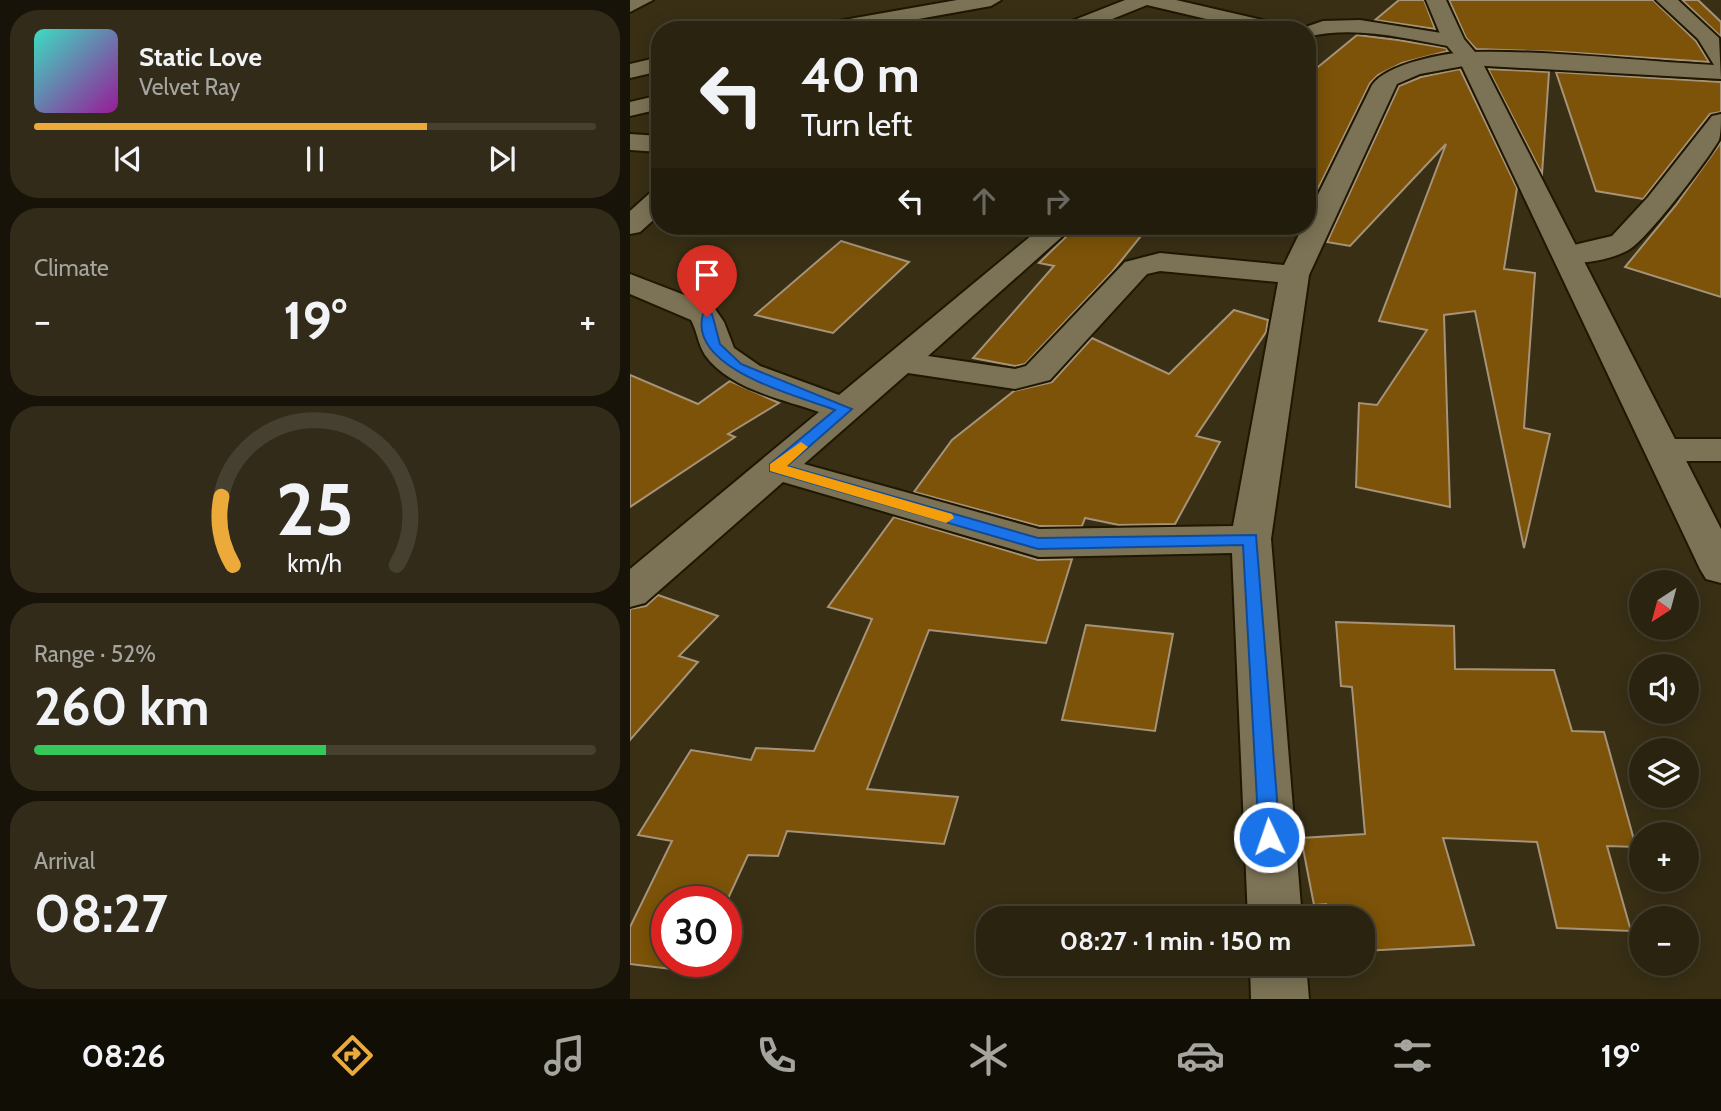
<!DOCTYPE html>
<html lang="en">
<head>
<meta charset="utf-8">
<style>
  :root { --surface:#2a2310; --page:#322b19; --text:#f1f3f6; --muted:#a5a49f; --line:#464030; --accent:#ebaa39 }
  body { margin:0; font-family:Cabin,sans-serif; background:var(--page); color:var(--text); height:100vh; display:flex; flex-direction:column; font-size:26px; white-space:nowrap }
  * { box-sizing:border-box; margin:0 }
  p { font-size:23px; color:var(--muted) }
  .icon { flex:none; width:38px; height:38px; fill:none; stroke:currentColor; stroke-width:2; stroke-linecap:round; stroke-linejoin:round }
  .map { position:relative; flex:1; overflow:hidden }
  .details { display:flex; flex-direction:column; gap:10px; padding:10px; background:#171309; width:630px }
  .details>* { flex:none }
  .guide { position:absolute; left:21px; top:21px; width:665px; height:214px; border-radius:28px; box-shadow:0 4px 18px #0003,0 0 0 2px var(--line); background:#2a2310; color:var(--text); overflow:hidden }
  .needle { width:46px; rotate:216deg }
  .tools { position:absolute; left:999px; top:570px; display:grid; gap:14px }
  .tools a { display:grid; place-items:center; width:70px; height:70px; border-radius:50%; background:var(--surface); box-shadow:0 4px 18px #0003,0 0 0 2px var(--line); font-size:35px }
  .speed { position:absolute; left:21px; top:886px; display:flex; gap:14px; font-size:35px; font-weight:700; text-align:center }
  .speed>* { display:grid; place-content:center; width:91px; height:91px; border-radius:50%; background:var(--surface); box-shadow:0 4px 18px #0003,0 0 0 2px var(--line); line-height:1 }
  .speed .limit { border:10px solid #d22; background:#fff; color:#111 }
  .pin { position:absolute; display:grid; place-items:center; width:60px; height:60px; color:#fff; margin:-72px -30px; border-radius:50% 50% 50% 0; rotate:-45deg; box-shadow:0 0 7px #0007 }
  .pin .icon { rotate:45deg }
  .me { position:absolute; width:77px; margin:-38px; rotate:357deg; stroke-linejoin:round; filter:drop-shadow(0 0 5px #0008) }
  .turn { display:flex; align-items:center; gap:24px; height:147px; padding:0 35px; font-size:32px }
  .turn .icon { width:91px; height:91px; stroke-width:2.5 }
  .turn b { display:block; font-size:49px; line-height:60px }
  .lanes { display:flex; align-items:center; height:66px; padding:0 35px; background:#0003; justify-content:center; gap:35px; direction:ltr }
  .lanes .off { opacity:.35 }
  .big { font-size:52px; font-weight:700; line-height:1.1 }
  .details .tile { flex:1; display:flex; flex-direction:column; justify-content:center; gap:10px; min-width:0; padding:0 24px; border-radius:28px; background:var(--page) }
  .details .dial { align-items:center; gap:0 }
  .dial svg { height:182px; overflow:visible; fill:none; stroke:var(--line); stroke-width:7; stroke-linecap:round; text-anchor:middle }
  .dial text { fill:var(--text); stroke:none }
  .song { display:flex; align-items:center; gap:21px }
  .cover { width:84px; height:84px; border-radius:10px; background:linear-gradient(135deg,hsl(170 70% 55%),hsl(300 70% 35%)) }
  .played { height:7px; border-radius:4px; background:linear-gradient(90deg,var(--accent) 70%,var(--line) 70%) }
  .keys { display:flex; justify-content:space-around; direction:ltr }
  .heat { display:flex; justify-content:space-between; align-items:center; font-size:38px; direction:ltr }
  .charge { height:10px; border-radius:5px; background:linear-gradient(90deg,#34c759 52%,var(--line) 0) }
  .trip { position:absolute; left:346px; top:906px; width:399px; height:70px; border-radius:28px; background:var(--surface); box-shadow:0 4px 18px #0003,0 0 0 2px var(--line); font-weight:700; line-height:70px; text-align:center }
  .menu { display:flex; height:112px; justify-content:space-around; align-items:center; background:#110e06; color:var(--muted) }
  .menu .icon { width:49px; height:49px }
  .menu .selected { color:var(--accent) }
  .menu b { font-size:32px; color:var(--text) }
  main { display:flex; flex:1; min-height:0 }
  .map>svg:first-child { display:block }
</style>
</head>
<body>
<main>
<section class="details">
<div class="tile">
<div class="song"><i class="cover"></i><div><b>Static Love</b><p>Velvet Ray</p></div></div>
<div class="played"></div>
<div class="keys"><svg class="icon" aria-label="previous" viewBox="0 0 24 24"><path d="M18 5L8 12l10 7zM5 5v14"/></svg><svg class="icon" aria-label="pause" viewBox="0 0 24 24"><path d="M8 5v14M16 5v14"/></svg><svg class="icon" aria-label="next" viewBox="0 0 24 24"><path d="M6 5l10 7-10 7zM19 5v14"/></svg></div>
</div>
<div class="tile"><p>Climate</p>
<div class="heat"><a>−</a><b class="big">19°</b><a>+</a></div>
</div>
<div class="tile dial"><svg viewBox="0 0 100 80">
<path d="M14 69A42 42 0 1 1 86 69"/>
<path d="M14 69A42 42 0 0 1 9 39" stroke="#ebaa39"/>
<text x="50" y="56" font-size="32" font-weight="700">25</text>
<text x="50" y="72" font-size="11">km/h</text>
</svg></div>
<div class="tile"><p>Range · 52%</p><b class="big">260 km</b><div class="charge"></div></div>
<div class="tile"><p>Arrival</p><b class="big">08:27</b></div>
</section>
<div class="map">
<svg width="1091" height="999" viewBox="0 0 1091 999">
  <rect width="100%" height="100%" fill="#382f15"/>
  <g fill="#7c5308" stroke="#a69379" stroke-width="2">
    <path d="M769,0H794L805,29L745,20Z"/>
    <path d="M819,0H1023L1066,41L1079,62L932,52L846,49L836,38Z"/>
    <path d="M1052,0H1068L1091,22V37Z"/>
    <path d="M727,35L768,40L816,48L818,51L772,63L748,75L740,83L677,211V76Z"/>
    <path d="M830,69L887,188L874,269L905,273L894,428L920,434L894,548L845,311L814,315L820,507L726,487L729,403L747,405L797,330L749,321L816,144L720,246L697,242L769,86L791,77Z"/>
    <path d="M858,69L919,72L912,174Z"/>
    <path d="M926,72L1091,82V112L1080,114L1013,199L966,191Z"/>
    <path d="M1091,142V297L995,267L1046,205Z"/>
    <path d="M447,226H519L482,272L395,364L385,366L343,358L424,266L409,263Z"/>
    <path d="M211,241L279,262L203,333L125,315Z"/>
    <path d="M604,310L638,320L636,332L566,436L590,442L545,524L489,525L455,518L452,526H409L284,492L322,440L384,391L422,382L462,338L539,374Z"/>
    <path d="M0,375L68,404L100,381L149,403L98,434L105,437L0,507Z"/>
    <path d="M264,517L408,560L442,559L416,643L299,630L237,789L328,797L314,844L157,831L148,856L118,855L96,903L37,901V961H71L66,972L0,964V927L42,841L8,835L61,750L121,760L126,748L184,751L242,619L198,607Z"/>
    <path d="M28,595L88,616L49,656L68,662L0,740V609L16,606Z"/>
    <path d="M706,622L824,626L825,669L924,670L942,731L974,732L1006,847L977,846L1001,931L927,928L907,842L813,838L844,945L733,951V919H698L696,904L684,905L671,838L735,834L722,687L711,686Z"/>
    <path d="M456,625L543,634L525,731L432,720Z"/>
  </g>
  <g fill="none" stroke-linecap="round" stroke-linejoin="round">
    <g stroke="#1f1700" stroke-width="4">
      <g id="minor">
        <path d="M0,0H23L0,12Z"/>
        <path d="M327,0H371L361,6L227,30H181L191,24Z"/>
        <path d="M495,0H546L658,26L661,30H623L517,5L455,30H426L429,26Z"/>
        <path d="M1026,0H1048L1089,38L1091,79L839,65L790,74L767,84L679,275L641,539L672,919H618L602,553L409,557L153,482L15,603L0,607V569L189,412C152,399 99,389 75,355C68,344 67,331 61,320L0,294V274L83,306L94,322L104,348L130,366L209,395L413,226H444L298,356L385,369L396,366L495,262L530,253L654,265L673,226H677V217L742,85C756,64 816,52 841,52C921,50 1004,61 1084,65L1068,39ZM530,271L648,282L603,526L409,529L174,464L278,373L385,389L420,380L517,274Z"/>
        <path d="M730,20L824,35L835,41L824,47C775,39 726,25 677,37V30H667L693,21Z"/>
        <path d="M30,57V71L0,78V64Z"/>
        <path d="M30,95V109L0,116V102Z"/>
        <path d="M1091,114C1091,122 1091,133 1089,140C1077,161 1018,238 1000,249C982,260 947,266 927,261L922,255L927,249L982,236L1018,197L1082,116Z"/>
        <path d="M0,134L30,136V152L0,150Z"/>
        <path d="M30,191V214L10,232L0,234V211L20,193Z"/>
        <path d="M1035,439H1091V461H1035L1022,458L1017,450L1022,442Z"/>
        <path d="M620,964H676L679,999H621Z"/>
      </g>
    </g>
    <g stroke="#1f1700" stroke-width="4">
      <path id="secondary" d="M796,0H816L834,39L850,58L1091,529V583L1076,579L1070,569L829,60L813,41Z"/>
    </g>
    <use href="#minor" fill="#7c7356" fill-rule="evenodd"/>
    <use href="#secondary" fill="#7c7356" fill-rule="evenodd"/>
  </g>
  <path fill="#1a73e8" stroke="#114b97" stroke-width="2" d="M73,314H82L90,344L111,364L222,409L157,466L408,538L626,535L650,837L647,844L639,847L632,844L629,837L613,545L408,549L140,471V464L205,410C169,396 57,369 73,314Z"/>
  <path fill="#f59e0b" d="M171,442L178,447L157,466L322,514L324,518L316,523L140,471V464Z"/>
</svg>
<div class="tools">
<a><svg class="needle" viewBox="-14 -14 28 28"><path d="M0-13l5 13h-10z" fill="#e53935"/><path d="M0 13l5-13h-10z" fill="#a5a49f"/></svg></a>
<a><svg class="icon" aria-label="sound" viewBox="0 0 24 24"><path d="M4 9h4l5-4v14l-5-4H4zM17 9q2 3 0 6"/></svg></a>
<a><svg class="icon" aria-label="layers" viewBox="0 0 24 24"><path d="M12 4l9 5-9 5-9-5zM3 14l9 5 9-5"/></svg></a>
<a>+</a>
<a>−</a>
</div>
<div class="speed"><div class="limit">30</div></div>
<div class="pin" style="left:77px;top:317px;background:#d93025"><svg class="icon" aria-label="arrive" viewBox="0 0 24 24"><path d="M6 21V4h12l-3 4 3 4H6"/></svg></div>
<svg class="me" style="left:639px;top:837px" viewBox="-20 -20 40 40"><circle r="17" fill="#1a73e8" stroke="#fff" stroke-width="3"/><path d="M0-11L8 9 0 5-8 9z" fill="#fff"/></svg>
<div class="trip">08:27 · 1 min · 150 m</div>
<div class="guide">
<div class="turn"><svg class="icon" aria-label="left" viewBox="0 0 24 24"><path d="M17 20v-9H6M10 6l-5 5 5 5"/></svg><div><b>40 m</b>Turn left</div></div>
<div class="lanes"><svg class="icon" aria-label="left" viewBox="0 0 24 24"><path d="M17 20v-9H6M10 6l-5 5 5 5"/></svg><svg class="icon off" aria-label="ahead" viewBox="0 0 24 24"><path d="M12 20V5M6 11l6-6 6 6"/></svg><svg class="icon off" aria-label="right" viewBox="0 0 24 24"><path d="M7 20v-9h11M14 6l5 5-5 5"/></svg></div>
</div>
</div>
</main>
<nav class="menu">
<b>08:26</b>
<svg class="icon selected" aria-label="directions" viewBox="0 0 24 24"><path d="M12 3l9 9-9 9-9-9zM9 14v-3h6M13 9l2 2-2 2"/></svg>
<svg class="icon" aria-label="music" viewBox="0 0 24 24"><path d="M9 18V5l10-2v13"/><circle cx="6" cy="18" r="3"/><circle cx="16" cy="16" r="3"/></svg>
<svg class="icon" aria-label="phone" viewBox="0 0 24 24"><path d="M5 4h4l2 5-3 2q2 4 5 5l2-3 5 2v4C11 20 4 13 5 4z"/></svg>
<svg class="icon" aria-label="climate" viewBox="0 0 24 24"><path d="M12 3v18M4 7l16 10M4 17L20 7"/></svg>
<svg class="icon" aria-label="car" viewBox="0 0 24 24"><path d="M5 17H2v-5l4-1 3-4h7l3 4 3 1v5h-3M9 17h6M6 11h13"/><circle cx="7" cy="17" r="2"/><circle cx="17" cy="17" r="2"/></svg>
<svg class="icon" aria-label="filters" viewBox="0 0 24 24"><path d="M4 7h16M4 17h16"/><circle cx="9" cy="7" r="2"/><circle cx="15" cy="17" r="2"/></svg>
<b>19°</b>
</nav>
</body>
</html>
